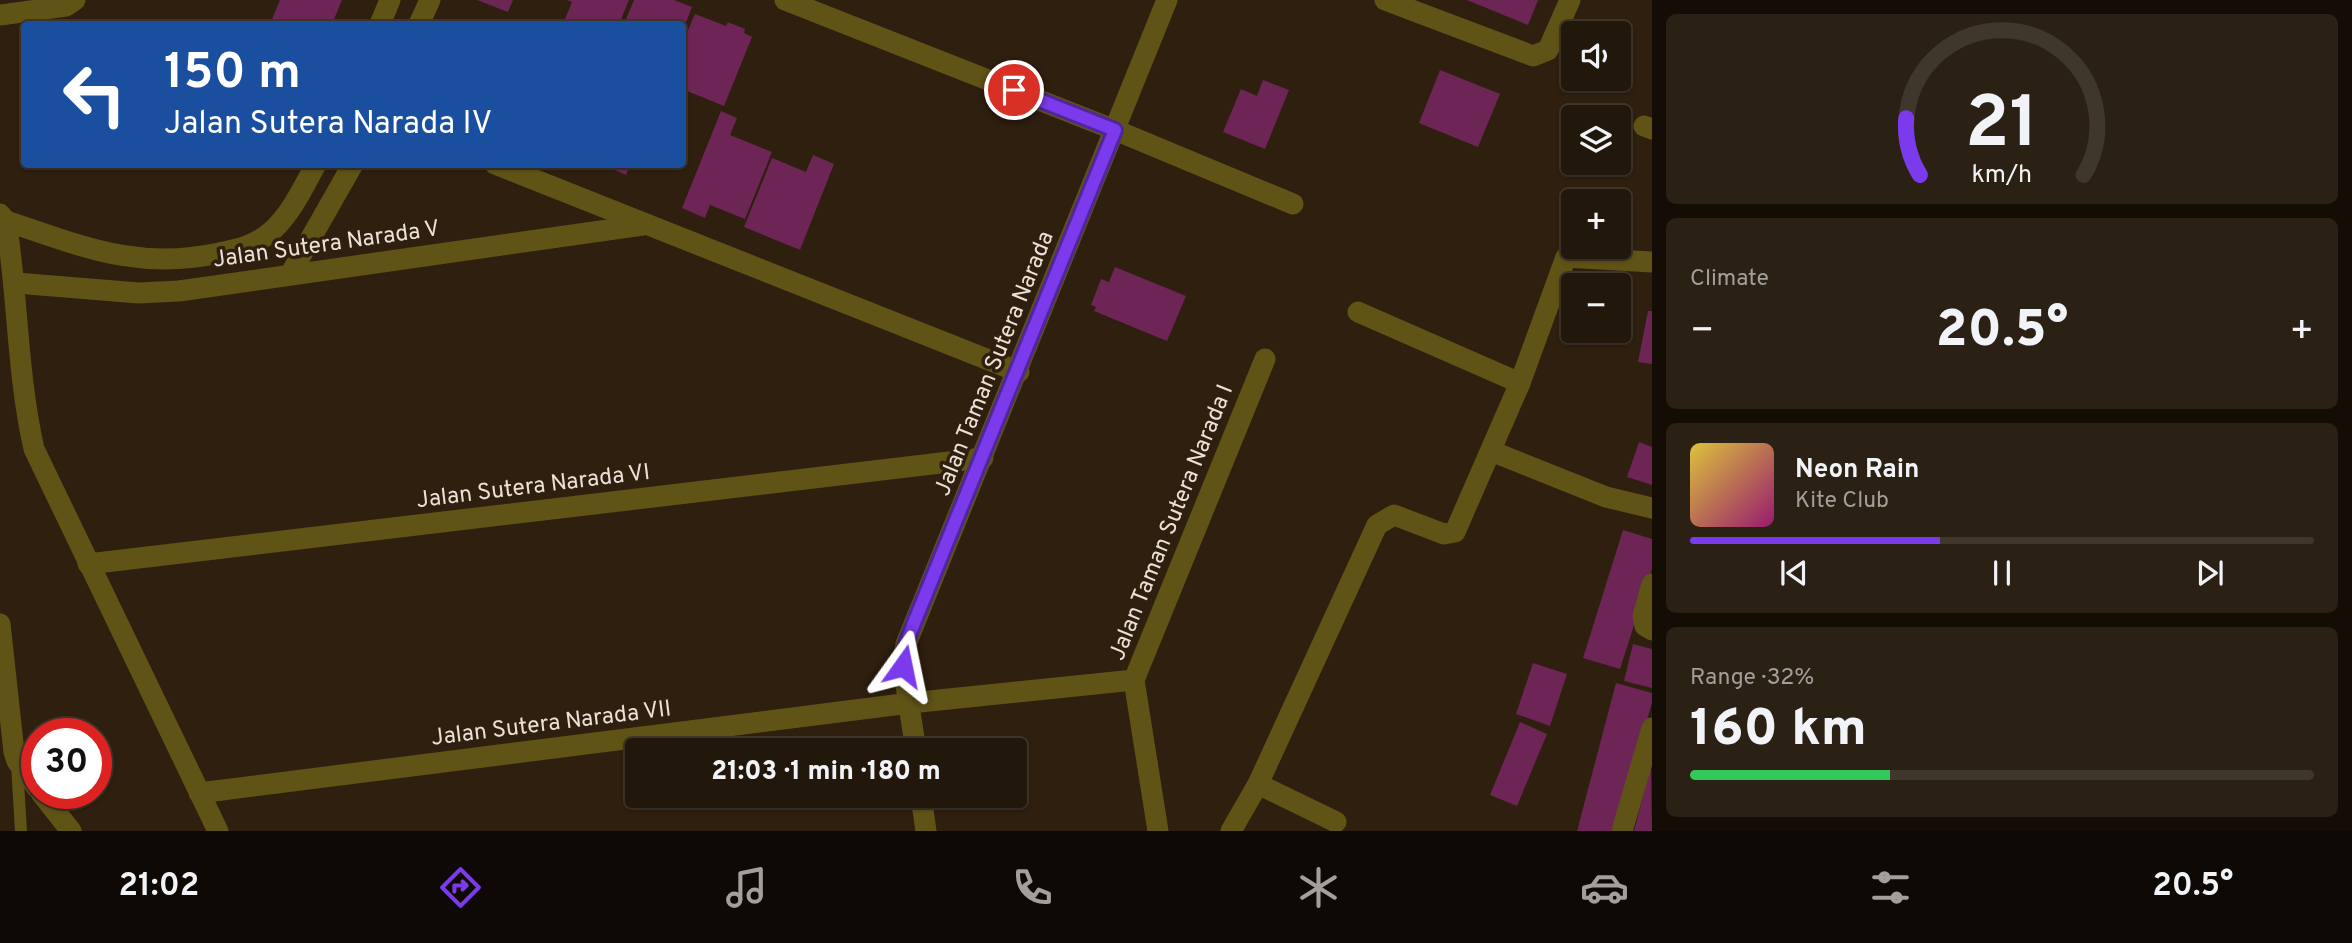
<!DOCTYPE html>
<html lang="en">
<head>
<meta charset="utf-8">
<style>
  :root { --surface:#22170b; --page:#2a2014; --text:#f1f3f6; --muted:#a29f9d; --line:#3f362c; --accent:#7c3aed }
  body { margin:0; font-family:Overpass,sans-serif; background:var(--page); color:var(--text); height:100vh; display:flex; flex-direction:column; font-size:26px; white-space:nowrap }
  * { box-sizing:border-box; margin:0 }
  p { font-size:23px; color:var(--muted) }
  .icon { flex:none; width:38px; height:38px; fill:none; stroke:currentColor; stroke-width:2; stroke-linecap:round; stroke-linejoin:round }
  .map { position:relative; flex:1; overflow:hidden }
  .side { display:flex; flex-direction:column; gap:14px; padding:14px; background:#130d06; width:700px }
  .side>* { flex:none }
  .banner { position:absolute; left:21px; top:21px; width:665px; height:147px; border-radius:7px; box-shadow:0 2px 5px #0004,0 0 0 2px var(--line); background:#1a4fa0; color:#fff; overflow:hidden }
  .controls { position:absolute; left:1561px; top:21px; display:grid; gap:14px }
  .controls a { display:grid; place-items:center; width:70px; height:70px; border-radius:7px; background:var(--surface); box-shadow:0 2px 5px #0004,0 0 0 2px var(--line); font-size:35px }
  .speed { position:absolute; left:21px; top:718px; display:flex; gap:14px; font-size:35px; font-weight:700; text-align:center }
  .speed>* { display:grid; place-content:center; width:91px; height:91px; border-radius:50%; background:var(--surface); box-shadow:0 2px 5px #0004,0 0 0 2px var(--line); line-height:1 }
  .speed .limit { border:10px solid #d22; background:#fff; color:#111 }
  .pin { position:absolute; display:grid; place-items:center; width:60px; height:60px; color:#fff; margin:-30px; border:4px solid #fff; border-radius:50%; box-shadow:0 2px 7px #0007 }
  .me { position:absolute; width:77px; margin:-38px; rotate:12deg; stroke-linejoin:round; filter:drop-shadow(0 0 5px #0008) }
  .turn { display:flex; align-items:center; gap:24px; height:147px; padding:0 28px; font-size:32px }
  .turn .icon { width:91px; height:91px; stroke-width:2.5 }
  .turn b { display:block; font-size:49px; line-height:60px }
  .big { font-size:52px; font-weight:800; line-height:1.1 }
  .side .widget { flex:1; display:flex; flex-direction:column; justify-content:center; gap:10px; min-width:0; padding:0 24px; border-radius:10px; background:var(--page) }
  .side .dial { align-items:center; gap:0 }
  .dial svg { height:182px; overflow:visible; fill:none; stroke:var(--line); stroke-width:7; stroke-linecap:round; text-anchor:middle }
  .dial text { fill:var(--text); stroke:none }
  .song { display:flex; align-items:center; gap:21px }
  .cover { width:84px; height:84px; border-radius:10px; background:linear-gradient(135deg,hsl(50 70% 55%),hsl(320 70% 35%)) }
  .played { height:7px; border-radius:4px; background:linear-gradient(90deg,var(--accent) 40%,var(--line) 40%) }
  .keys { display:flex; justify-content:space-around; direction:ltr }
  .heat { display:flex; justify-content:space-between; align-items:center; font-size:38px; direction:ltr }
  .charge { height:10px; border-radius:5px; background:linear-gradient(90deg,#34c759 32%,var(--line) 0) }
  .trip { position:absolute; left:625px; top:738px; width:402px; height:70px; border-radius:7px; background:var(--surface); box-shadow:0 2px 5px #0004,0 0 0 2px var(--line); font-weight:800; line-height:70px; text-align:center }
  .menu { display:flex; height:112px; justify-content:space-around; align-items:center; background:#0e0904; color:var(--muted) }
  .menu .icon { width:49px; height:49px }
  .menu .on { color:var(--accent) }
  .menu b { font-size:32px; color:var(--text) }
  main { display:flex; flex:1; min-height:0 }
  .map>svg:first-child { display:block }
</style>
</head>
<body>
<main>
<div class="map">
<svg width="1652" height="831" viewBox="0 0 1652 831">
  <rect width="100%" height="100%" fill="#2e1f0f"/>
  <g fill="#6d2556">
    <path d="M280,0H342L332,24H270Z"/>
    <path d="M477,0H513L508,12Z"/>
    <path d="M567,0H629L619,24H579L565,19L572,2Z"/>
    <path d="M634,0H674L692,7L683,30L682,24H624Z"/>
    <path d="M1467,0H1538L1528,25Z"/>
    <path d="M695,14L726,26L728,22L745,29L744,33L752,37L724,106L682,89V44Z"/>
    <path d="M1440,70L1500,94L1478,147L1419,123Z"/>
    <path d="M1263,80L1289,90L1265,149L1223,132L1241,89L1257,96Z"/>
    <path d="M721,111L737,118L730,135L772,152L745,219L710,205L705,218L682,208Z"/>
    <path d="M813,155L834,164L800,250L744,227L772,158L806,172Z"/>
    <path d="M601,164H630L626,175Z"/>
    <path d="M1115,267L1186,296L1167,341L1094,311L1096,307L1091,305L1101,279L1109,282Z"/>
    <path d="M1648,311H1652V364L1638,362Z"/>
    <path d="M1639,442L1652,447V485L1627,477Z"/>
    <path d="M1623,530L1652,539V569L1620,669L1583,658Z"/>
    <path d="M1633,644L1652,649V688L1624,681Z"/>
    <path d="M1533,663L1567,674L1550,726L1516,714Z"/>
    <path d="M1616,683L1652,693V702L1617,831H1577Z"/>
    <path d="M1520,722L1547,734L1517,806L1490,795Z"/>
    <path d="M1651,765L1652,831H1634Z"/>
  </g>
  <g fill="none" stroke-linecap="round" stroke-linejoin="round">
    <path stroke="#605316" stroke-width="12" d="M17,765L21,831"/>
    <g stroke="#605316" stroke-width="21">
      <path d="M785,0L1115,130L1293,204"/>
      <path d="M1385,0L1533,56L1548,50L1570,0"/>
      <path d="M0,15L66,6L75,0"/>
      <path d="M380,24L390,0"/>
      <path d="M419,24L430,0"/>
      <path d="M1644,126L1652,129"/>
      <path d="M495,164L1019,372"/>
      <path d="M0,214L6,221C18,296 17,374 34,449L218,831"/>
      <path d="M6,221C82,246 137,271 219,253C239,249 256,245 272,231C292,212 303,188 316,164"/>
      <path d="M291,273L353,164"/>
      <path d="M16,283L139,293L179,291L643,225"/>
      <path d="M1358,312L1520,383"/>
      <path d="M1491,451L1606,497L1652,508"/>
      <path d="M88,564L983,458"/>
      <path d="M1652,584L1643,616L1645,626L1652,630"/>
      <path d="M0,624L14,752L17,761L37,788"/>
      <path d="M916,751L903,666L906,644L1167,0"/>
      <path d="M1258,784L1336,822"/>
      <path d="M41,793L71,831"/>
      <path d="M199,793L910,703L1134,680"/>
      <path d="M921,796L926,831"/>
      <path d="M1158,831L1134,680L1265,359"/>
      <path d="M1231,831L1258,784L1377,525L1394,515L1444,534L1455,532L1520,383L1566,257L1652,262"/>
      <path d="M1622,831L1652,728"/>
    </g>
  </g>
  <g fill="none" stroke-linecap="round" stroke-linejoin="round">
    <g stroke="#51269a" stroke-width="18">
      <path id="route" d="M903,666L906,644L914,623L1115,130L1014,90"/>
    </g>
    <use href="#route" stroke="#7c3aed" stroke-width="12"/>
  </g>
  <g text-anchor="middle" stroke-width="7" stroke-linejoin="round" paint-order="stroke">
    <g font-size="23" fill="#ece1d7" stroke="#2e1f0f">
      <text transform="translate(326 243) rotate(-8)" y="8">Jalan Sutera Narada V</text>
      <text transform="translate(993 363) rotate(-68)" y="8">Jalan Taman Sutera Narada</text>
      <text transform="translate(533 485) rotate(-7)" y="8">Jalan Sutera Narada VI</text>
      <text transform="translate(1170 522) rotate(-68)" y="8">Jalan Taman Sutera Narada I</text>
      <text transform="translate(551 722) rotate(-7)" y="8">Jalan Sutera Narada VII</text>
    </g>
  </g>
</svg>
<div class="controls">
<a><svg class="icon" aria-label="sound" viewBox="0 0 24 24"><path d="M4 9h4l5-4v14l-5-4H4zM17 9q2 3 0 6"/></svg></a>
<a><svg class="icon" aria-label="layers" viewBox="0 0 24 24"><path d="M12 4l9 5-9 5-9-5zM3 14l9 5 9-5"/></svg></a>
<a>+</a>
<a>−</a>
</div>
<div class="speed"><div class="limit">30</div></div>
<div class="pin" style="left:1014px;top:90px;background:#d93025"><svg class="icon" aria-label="arrive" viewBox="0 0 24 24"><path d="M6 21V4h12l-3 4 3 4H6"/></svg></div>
<svg class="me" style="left:903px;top:666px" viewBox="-20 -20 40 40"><path d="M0-17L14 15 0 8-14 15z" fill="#7c3aed" stroke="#fff" stroke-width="4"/></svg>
<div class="trip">21:03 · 1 min · 180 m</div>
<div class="banner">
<div class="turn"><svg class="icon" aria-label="left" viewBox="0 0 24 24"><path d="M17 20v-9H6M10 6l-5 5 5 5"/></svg><div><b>150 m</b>Jalan Sutera Narada IV</div></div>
</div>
</div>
<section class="side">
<div class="widget dial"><svg viewBox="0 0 100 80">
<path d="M14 69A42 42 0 1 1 86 69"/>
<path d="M14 69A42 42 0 0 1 8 44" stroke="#7c3aed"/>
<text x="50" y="56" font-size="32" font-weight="700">21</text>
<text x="50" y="72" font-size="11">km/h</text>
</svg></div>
<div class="widget"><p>Climate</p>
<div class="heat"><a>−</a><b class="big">20.5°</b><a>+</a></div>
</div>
<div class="widget">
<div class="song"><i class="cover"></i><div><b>Neon Rain</b><p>Kite Club</p></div></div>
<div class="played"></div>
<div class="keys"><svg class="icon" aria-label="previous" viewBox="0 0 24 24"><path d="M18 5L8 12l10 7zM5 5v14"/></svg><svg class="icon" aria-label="pause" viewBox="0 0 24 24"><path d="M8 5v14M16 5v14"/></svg><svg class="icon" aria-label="next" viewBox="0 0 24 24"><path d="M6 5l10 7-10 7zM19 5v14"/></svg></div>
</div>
<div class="widget"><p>Range · 32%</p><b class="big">160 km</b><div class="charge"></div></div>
</section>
</main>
<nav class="menu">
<b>21:02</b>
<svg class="icon on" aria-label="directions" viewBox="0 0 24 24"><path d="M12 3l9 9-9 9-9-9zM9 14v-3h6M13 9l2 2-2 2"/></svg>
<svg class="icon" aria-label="music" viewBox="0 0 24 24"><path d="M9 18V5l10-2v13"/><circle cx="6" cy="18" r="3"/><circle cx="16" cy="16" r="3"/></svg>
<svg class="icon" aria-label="phone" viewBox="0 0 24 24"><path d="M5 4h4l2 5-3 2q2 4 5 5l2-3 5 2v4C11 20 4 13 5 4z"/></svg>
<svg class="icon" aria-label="climate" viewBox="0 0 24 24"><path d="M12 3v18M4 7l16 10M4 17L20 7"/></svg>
<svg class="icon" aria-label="car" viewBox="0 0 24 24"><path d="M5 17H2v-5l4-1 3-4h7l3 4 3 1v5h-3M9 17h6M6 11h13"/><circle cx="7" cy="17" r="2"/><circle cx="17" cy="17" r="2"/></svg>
<svg class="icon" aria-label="filters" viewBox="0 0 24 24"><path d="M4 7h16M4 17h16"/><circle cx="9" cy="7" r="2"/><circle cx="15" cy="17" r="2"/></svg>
<b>20.5°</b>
</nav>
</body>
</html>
